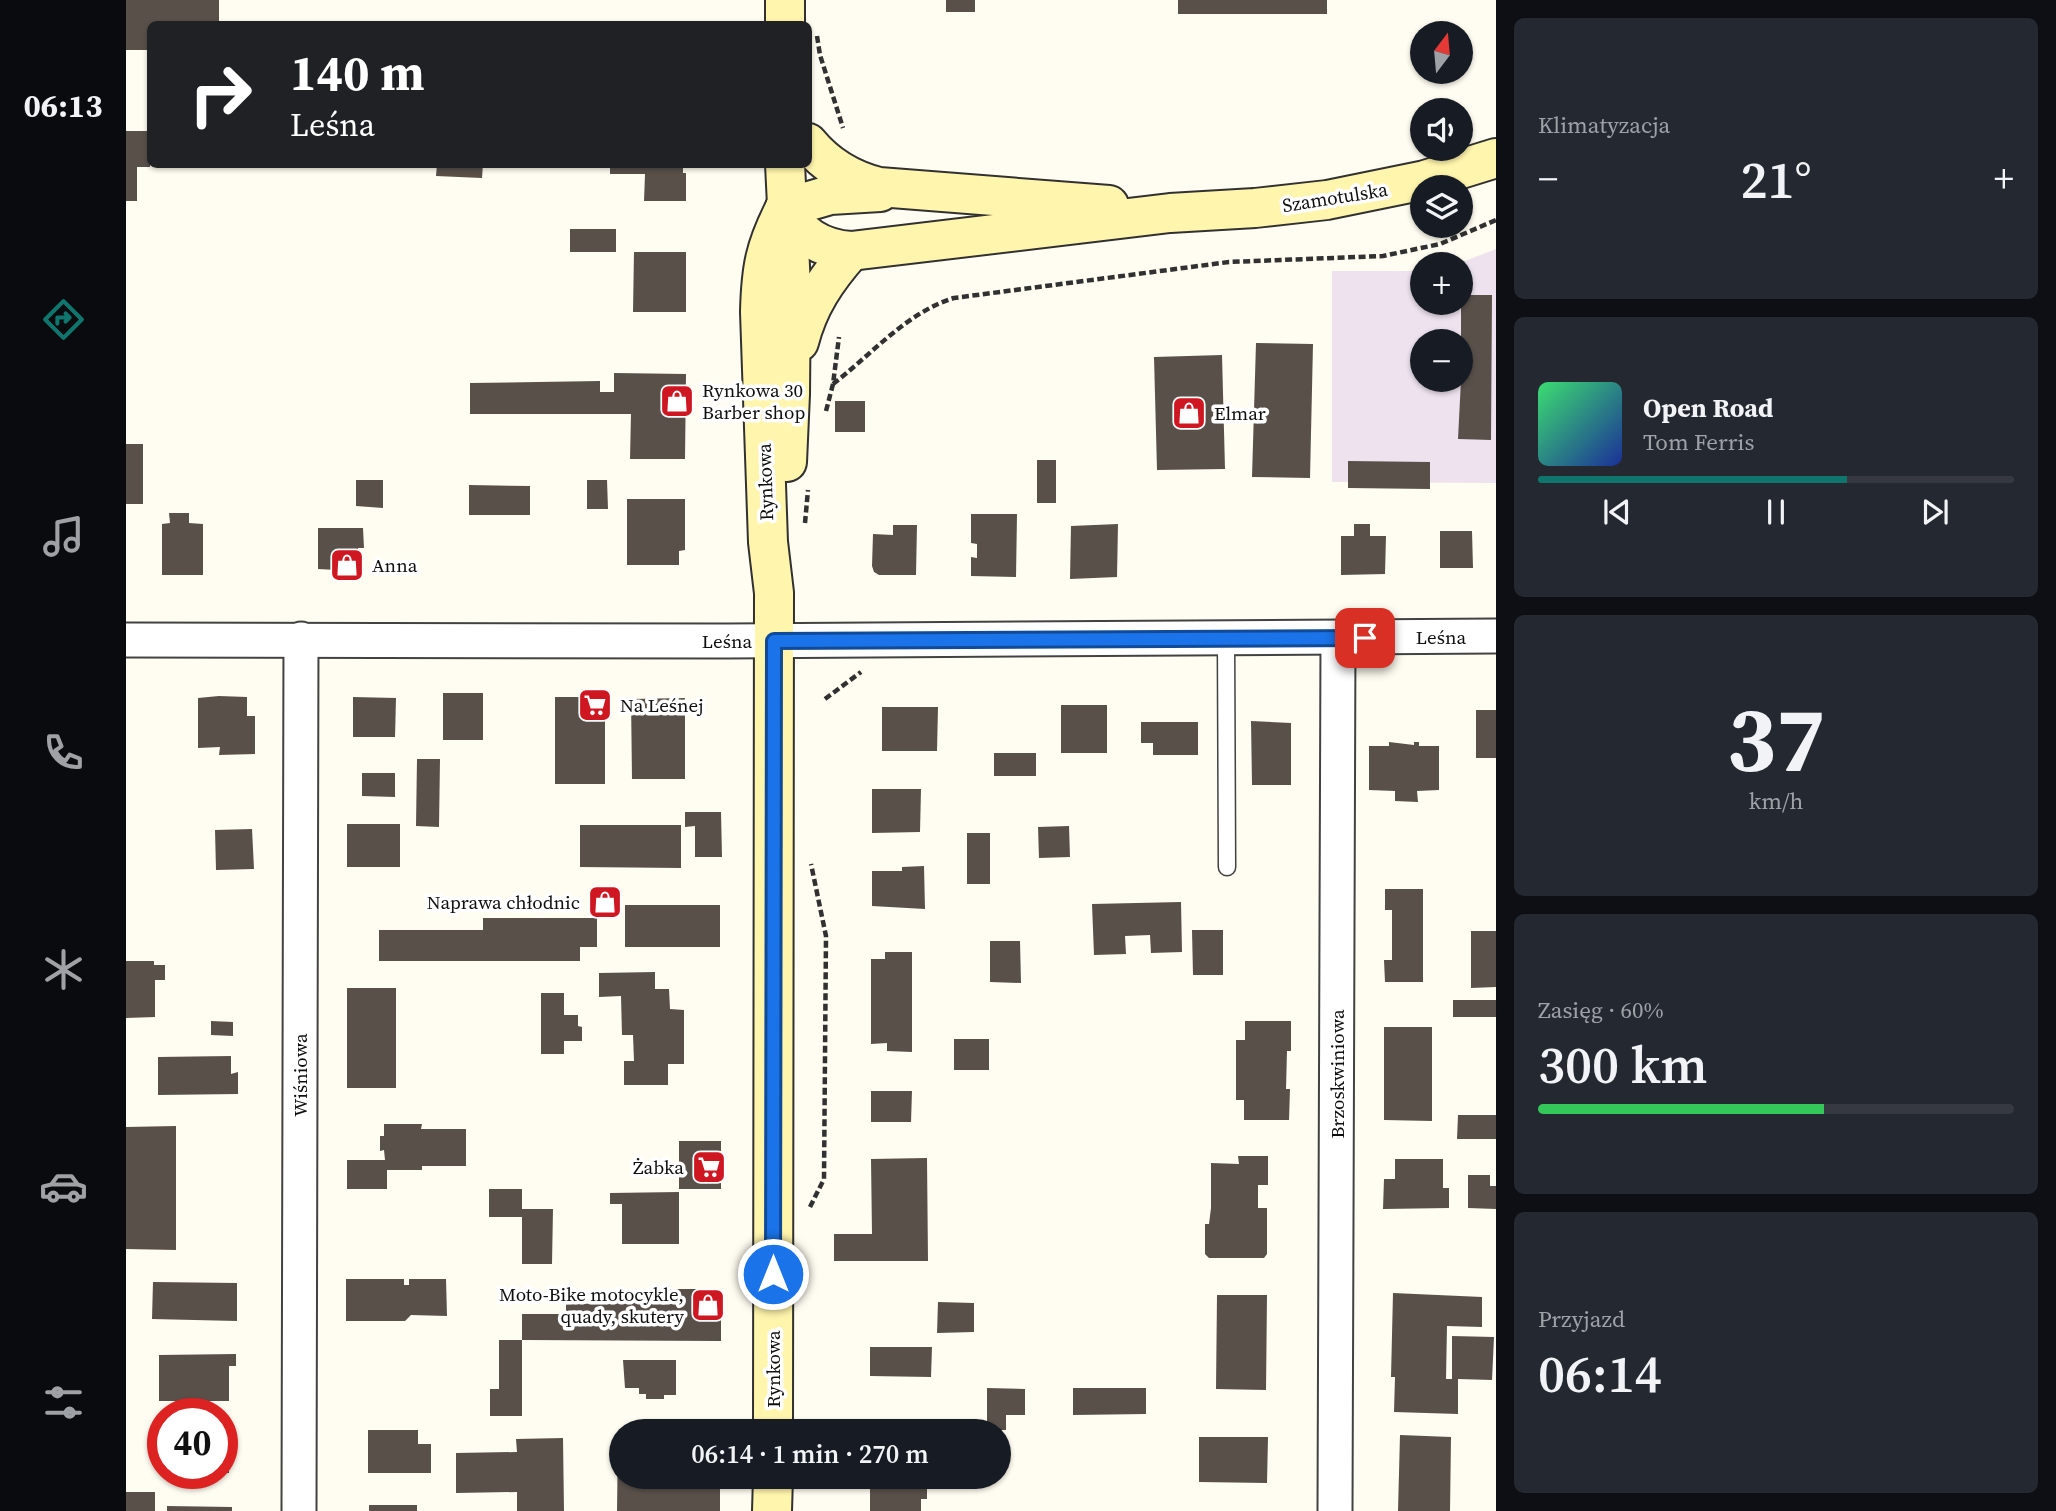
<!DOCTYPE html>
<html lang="pl">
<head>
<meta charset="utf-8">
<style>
  :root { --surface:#171b24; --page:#242831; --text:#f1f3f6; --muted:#9ea1a6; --line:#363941; --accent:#0f766e }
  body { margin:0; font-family:"Source Serif 4",serif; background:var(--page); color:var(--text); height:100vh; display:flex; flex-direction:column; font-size:26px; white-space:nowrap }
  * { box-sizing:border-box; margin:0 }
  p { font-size:23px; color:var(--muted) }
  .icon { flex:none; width:38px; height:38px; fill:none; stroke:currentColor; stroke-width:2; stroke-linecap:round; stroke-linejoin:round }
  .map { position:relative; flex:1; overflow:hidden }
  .side { display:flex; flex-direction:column; gap:18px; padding:18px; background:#0d0f14; width:560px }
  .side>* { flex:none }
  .top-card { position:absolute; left:21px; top:21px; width:665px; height:147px; border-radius:10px; box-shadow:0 2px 5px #0004; background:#202124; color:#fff; overflow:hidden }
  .needle { width:46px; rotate:16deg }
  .tools { position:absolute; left:1284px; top:21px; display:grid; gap:14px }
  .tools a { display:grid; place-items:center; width:63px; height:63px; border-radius:50%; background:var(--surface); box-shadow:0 2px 5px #0004; font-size:35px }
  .speed { position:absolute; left:21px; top:1398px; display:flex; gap:14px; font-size:35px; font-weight:700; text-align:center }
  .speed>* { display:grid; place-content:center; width:91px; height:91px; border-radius:50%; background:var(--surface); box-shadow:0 2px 5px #0004; line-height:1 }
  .speed .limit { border:10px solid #d22; background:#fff; color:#111 }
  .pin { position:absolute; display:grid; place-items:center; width:60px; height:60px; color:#fff; margin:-30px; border-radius:14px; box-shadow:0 4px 10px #0006 }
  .me { position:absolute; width:77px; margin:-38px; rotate:0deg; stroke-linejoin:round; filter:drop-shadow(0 0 5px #0008) }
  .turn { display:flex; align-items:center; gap:24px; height:147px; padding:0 28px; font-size:32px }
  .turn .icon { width:91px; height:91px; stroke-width:2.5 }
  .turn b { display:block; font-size:49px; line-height:60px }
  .big { font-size:52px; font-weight:600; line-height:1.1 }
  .side .card { flex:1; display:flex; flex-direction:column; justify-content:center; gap:10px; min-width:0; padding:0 24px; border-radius:10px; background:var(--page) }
  .side .dial { align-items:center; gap:0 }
  .dial b { font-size:91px; line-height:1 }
  .song { display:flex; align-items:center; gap:21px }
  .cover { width:84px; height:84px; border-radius:10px; background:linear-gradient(135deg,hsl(140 70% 55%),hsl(230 70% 35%)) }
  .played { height:7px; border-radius:4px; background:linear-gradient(90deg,var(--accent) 65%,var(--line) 65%) }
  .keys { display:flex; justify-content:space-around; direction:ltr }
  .heat { display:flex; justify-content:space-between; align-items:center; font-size:38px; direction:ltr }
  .charge { height:10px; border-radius:5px; background:linear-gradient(90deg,#34c759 60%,var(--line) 0) }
  .trip { position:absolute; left:483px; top:1419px; width:402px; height:70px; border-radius:35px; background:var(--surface); box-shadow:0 2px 5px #0004; font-weight:600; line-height:70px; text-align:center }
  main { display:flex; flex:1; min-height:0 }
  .tab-bar { display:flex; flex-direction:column; width:126px; justify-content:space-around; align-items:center; background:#090b0e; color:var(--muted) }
  .tab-bar .icon { width:49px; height:49px }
  .tab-bar .active { color:var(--accent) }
  .tab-bar b { font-size:32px; color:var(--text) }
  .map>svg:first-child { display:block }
</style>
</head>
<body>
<main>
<nav class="tab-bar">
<b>06:13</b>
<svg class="icon active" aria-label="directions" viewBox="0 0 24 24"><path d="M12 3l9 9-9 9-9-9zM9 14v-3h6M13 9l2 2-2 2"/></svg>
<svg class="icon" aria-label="music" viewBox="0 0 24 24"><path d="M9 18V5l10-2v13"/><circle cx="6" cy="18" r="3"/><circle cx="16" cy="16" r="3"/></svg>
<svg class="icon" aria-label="phone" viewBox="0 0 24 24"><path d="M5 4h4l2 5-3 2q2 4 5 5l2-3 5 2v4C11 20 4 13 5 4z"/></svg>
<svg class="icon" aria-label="climate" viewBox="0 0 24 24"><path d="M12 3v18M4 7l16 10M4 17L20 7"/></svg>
<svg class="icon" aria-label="car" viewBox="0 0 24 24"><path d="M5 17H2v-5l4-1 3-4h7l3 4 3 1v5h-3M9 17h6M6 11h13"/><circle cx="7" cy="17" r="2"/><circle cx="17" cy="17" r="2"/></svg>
<svg class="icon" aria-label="filters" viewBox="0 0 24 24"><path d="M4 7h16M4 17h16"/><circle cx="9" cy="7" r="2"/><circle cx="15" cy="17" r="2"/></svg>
</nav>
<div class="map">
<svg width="1370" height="1511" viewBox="0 0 1370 1511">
  <rect width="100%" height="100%" fill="#fffcf1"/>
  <path fill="#ede2ee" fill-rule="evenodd" d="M1370,249V483L1206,482V271H1297V303H1335V264H1331ZM1297,341H1335V380H1297Z"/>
  <g fill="#59504a">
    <path d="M0,0H93V24H24V50H0Z"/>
    <rect x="820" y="0" width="29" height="12"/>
    <rect x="1052" y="0" width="149" height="14"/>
    <path d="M0,131H24V167H11V201H0Z"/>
    <path d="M311,164H357L356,178L310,176Z"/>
    <path d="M484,164H557V173H560V201H518L519,174H484Z"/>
    <rect x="444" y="229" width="46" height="23"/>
    <path d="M508,252H560V312H507Z"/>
    <path d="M1335,295H1366L1365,440L1332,439L1335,380Z"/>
    <path d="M1130,343L1187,344L1184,478L1126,477Z"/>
    <path d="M1096,355L1099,469L1031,470L1028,357Z"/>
    <path d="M488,373L560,374L559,459H504L505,414H344V383L474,381V392H488Z"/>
    <rect x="709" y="401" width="30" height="31"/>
    <rect x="0" y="444" width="17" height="60"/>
    <rect x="911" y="460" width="19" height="43"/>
    <path d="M1222,461L1304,462V489L1222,488Z"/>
    <path d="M230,480H257V508L230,506Z"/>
    <path d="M461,480H481L482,509H461Z"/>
    <path d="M343,485L404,486V515H343Z"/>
    <path d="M501,499H559V550L553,551V565H501Z"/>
    <path d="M43,513H63V523L77,524V575H36V524L44,523Z"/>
    <path d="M845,514H891L890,577L845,576V557L851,558V544L845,543Z"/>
    <path d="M992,524L991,577L944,579L945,526Z"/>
    <path d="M1228,524H1244V536H1260L1259,574L1215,575V536H1228Z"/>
    <path d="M767,525H791L790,575H753L748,572L746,566L747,534L767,535Z"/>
    <path d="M192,528H237L238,548H232V574H211L210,570L192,569Z"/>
    <path d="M1314,531H1346L1347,568H1314Z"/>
    <rect x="317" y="693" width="40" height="47"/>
    <path d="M93,696L121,697V716H129V754L93,755L94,747L72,748V698Z"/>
    <path d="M227,697L270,698L269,737H227Z"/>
    <rect x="429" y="697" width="50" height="87"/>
    <path d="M559,698V779H506L505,699Z"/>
    <rect x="935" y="705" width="46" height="48"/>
    <path d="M756,707H812L811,751H756Z"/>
    <rect x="1350" y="710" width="20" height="48"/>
    <path d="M1125,721L1165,723V785H1126Z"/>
    <path d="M1015,722H1072V755H1027V743H1015Z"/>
    <path d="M1263,742L1288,745V742H1293V746H1313V790L1291,791L1292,802L1269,801V791L1243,790V746H1263Z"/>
    <rect x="868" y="753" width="42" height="23"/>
    <path d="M291,759H314L313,827L290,826Z"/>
    <path d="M236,773H269V797L236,796Z"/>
    <path d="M746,789H795L794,832L746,833Z"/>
    <path d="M559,812H595L596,857H569V826L559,827Z"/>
    <rect x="221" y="824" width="53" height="43"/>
    <path d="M454,825H555V868L454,867Z"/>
    <path d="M943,826L944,857L913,858L912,827Z"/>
    <path d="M126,829L128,869L90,870L89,830Z"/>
    <rect x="841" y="833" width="23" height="51"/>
    <path d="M798,866L799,909L746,906V871H776V867Z"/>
    <path d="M1259,889H1297V982H1259L1258,960H1266V910H1259Z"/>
    <path d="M1055,902L1056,952L1025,953L1024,935L999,936L1000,954L968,955L966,904Z"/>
    <rect x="499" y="905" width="95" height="42"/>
    <path d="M357,918H471V947H454V961H253V930H357Z"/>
    <path d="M1066,930H1097V975H1067Z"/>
    <path d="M1345,931H1370V987L1345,988Z"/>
    <path d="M864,941H894L895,983L864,982Z"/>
    <path d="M759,952H786V1052L761,1051V1043L745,1044V959H759Z"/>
    <path d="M0,961H28V965H39V980H29V1017L0,1018Z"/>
    <path d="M529,972V989H543L544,1009L558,1010V1064H542V1085H498V1061H508L507,1035H496L495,996L473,997V973Z"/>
    <rect x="221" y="988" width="49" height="100"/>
    <path d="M415,993H438V1015H452V1026L456,1027V1041H438V1054H415Z"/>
    <rect x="1327" y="1000" width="43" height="17"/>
    <path d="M85,1021L107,1022V1036L85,1035Z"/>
    <path d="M1119,1021H1165V1051H1161L1160,1089H1164L1163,1120H1118V1100H1110V1040H1119Z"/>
    <path d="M1258,1027H1306V1121L1258,1120Z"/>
    <rect x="828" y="1039" width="35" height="31"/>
    <path d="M105,1056V1074L112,1072V1094L32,1095V1057Z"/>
    <path d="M745,1091H786L785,1122H745Z"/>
    <path d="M1332,1115H1370V1139H1331Z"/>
    <path d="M258,1124H296L295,1129H340V1166H296V1170H261V1189H221V1160H259L258,1150L254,1151V1136H258Z"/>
    <path d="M50,1126V1250L0,1249V1127Z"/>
    <rect x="553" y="1141" width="42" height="48"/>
    <path d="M1112,1156H1142V1185H1132V1208H1141V1254L1138,1258H1083L1079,1254V1224H1083L1085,1208V1163L1113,1164Z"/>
    <path d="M801,1158L802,1261H708V1234H746L745,1159Z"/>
    <path d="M1269,1159H1317V1188H1323V1208L1257,1209L1258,1179H1269Z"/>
    <path d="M1342,1175H1364V1186H1370V1209L1342,1208Z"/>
    <path d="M363,1189H396V1209H427L426,1264H396V1217H363Z"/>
    <path d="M553,1192V1244H496V1204H484V1193Z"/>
    <path d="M220,1279H278V1285H283V1279H320L321,1316L285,1315L279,1321H220Z"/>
    <path d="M27,1282L111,1283V1321L26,1319Z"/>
    <path d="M510,1289H582L595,1303V1341L396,1340V1416H364V1389H373V1340H396V1314H440V1304L510,1303Z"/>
    <path d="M1267,1293L1356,1297V1327L1321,1326L1320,1379H1326V1336L1368,1337L1366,1380L1332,1379V1414L1268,1412L1269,1377H1265Z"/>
    <path d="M1091,1295H1141L1140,1390L1090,1389Z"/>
    <path d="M812,1302L848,1303V1332L811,1333Z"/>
    <path d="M744,1347H806L805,1377L744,1376Z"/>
    <path d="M110,1354V1366H103V1401H33V1355Z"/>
    <path d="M497,1360H550V1395H538V1399H520V1394H513V1388H499Z"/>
    <path d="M861,1388L899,1389V1415H880V1430H861Z"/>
    <path d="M947,1388H1020V1414L947,1415Z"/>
    <path d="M242,1430H292V1444H305V1473H242Z"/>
    <rect x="96" y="1433" width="7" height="40"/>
    <path d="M1274,1435L1325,1437L1324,1511H1272Z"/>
    <path d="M492,1436H495V1477H594V1511H491Z"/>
    <path d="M1073,1437H1142L1141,1483L1073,1482Z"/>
    <path d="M437,1438L438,1511H391V1492L330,1493V1453L391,1452L390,1439Z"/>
    <path d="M744,1477H784V1485H801V1499H795V1511H744Z"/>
    <rect x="0" y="1492" width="29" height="19"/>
    <rect x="243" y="1505" width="48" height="6"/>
    <path d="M41,1506L106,1507V1511H41Z"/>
  </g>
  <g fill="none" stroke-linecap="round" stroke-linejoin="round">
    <g stroke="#424242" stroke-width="19">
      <path id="lane" d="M1100,638L1101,867"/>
    </g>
    <g stroke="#424242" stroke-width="37">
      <g id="street">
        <path d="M0,640L601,641L1370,636"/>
        <path d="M173,1511L175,639"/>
        <path d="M1209,1511L1212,638"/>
      </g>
    </g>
    <g stroke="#313131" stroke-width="42">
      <g id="secondary">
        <path d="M659,0V24"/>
        <path d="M682,143C700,165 725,180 753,187L983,205"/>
        <path d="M659,164L665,287L664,394L661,462"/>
        <path d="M659,208C672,235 695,249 725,251L1044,213L1129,208L1201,200L1299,180L1370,158"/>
        <path d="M659,208L704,195L754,192"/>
        <path d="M673,342C682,306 700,279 725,251"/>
        <path d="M647,1432L648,593L642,542L634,312C635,268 639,247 659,208"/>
        <path d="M646,1511L647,1477"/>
      </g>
    </g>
    <g stroke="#313131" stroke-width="4.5" stroke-dasharray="7 3.5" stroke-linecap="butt">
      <path d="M691,36L694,55L717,128"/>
      <path d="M707,384C745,355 781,312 828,298L1103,262L1257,256L1314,244L1370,220"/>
      <path d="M700,411L707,384L713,337"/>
      <path d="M679,523L682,490"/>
      <path d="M699,699L735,672"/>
      <path d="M684,1207L698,1179L700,936L685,864"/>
    </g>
    <use href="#lane" stroke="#fff" stroke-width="16"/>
    <use href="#street" stroke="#fff" stroke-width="33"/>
    <use href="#secondary" stroke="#fff5ac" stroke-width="38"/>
  </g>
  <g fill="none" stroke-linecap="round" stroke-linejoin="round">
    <g stroke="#114b97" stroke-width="18">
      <path id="route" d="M647,1274L648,641L1239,638"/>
    </g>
    <use href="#route" stroke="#1a73e8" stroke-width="12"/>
  </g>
  <defs>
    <g id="shop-square" transform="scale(1.75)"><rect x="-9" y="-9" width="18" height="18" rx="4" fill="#cf1721" stroke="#fff"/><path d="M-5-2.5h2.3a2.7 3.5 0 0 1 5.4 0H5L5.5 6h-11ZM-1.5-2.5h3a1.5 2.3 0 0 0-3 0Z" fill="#fff"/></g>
    <g id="supermarket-square" transform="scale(1.75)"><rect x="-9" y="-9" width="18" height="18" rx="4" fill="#cf1721" stroke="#fff"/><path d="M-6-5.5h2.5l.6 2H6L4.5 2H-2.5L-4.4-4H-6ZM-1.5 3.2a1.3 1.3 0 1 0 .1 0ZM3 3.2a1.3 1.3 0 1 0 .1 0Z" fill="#fff"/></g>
  </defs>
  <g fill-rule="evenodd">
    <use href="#shop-square" x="551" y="401"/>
    <use href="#shop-square" x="1063" y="413"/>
    <use href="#shop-square" x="221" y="565"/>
    <use href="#supermarket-square" x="469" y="705"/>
    <use href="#shop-square" x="479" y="902"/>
    <use href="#supermarket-square" x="583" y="1167"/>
    <use href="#shop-square" x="582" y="1305"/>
  </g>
  <g text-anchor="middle" stroke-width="7" stroke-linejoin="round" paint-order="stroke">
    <g font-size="19" fill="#0f0f0f" stroke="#fff">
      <text transform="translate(1209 197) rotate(-9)" y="7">Szamotulska</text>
      <text transform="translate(639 482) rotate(-92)" y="7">Rynkowa</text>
      <text x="1315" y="644">Leśna</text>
      <text x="601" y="648">Leśna</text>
      <text transform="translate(1211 1074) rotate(-90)" y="7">Brzoskwiniowa</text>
      <text transform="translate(174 1075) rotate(-90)" y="7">Wiśniowa</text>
      <text transform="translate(647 1369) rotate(-90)" y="7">Rynkowa</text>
    </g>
    <g font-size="19" fill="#0f0f0f" stroke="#fff" text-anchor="start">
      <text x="576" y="397">Rynkowa 30<tspan x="576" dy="22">Barber shop</tspan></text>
      <text x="1088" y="420">Elmar</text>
      <text x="246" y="572">Anna</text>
      <text x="494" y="712">Na Leśnej</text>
      <text x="454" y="909" text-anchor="end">Naprawa chłodnic</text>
      <text x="558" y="1174" text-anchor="end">Żabka</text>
      <text x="558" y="1301" text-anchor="end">Moto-Bike motocykle,<tspan x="558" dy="22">quady, skutery</tspan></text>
    </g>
  </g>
</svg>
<div class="tools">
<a><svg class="needle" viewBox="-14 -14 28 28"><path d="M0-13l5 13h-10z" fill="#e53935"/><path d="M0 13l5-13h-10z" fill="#9ea1a6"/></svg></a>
<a><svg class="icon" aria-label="sound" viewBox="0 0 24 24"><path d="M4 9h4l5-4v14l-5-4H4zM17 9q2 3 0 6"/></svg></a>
<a><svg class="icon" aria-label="layers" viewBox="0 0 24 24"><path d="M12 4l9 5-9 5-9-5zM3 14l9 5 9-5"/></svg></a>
<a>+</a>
<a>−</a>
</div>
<div class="speed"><div class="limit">40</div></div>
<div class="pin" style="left:1239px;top:638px;background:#d93025"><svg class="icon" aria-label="arrive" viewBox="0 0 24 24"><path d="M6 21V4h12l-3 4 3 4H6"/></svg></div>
<svg class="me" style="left:647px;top:1274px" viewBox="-20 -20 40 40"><circle r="17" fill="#1a73e8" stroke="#fff" stroke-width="3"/><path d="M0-11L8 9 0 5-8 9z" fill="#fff"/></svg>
<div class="trip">06:14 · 1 min · 270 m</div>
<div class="top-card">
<div class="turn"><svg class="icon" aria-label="right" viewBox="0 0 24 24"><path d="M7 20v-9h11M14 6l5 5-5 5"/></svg><div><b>140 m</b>Leśna</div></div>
</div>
</div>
<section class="side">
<div class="card"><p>Klimatyzacja</p>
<div class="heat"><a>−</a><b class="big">21°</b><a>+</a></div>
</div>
<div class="card">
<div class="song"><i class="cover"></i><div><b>Open Road</b><p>Tom Ferris</p></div></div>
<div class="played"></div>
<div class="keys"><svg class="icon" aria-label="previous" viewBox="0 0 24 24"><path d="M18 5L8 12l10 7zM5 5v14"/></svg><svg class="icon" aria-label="pause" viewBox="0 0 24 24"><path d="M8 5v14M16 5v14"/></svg><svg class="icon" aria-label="next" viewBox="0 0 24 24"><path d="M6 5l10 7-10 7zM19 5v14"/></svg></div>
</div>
<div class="card dial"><b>37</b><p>km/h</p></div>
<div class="card"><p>Zasięg · 60%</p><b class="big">300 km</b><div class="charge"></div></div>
<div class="card"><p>Przyjazd</p><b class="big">06:14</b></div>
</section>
</main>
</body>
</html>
